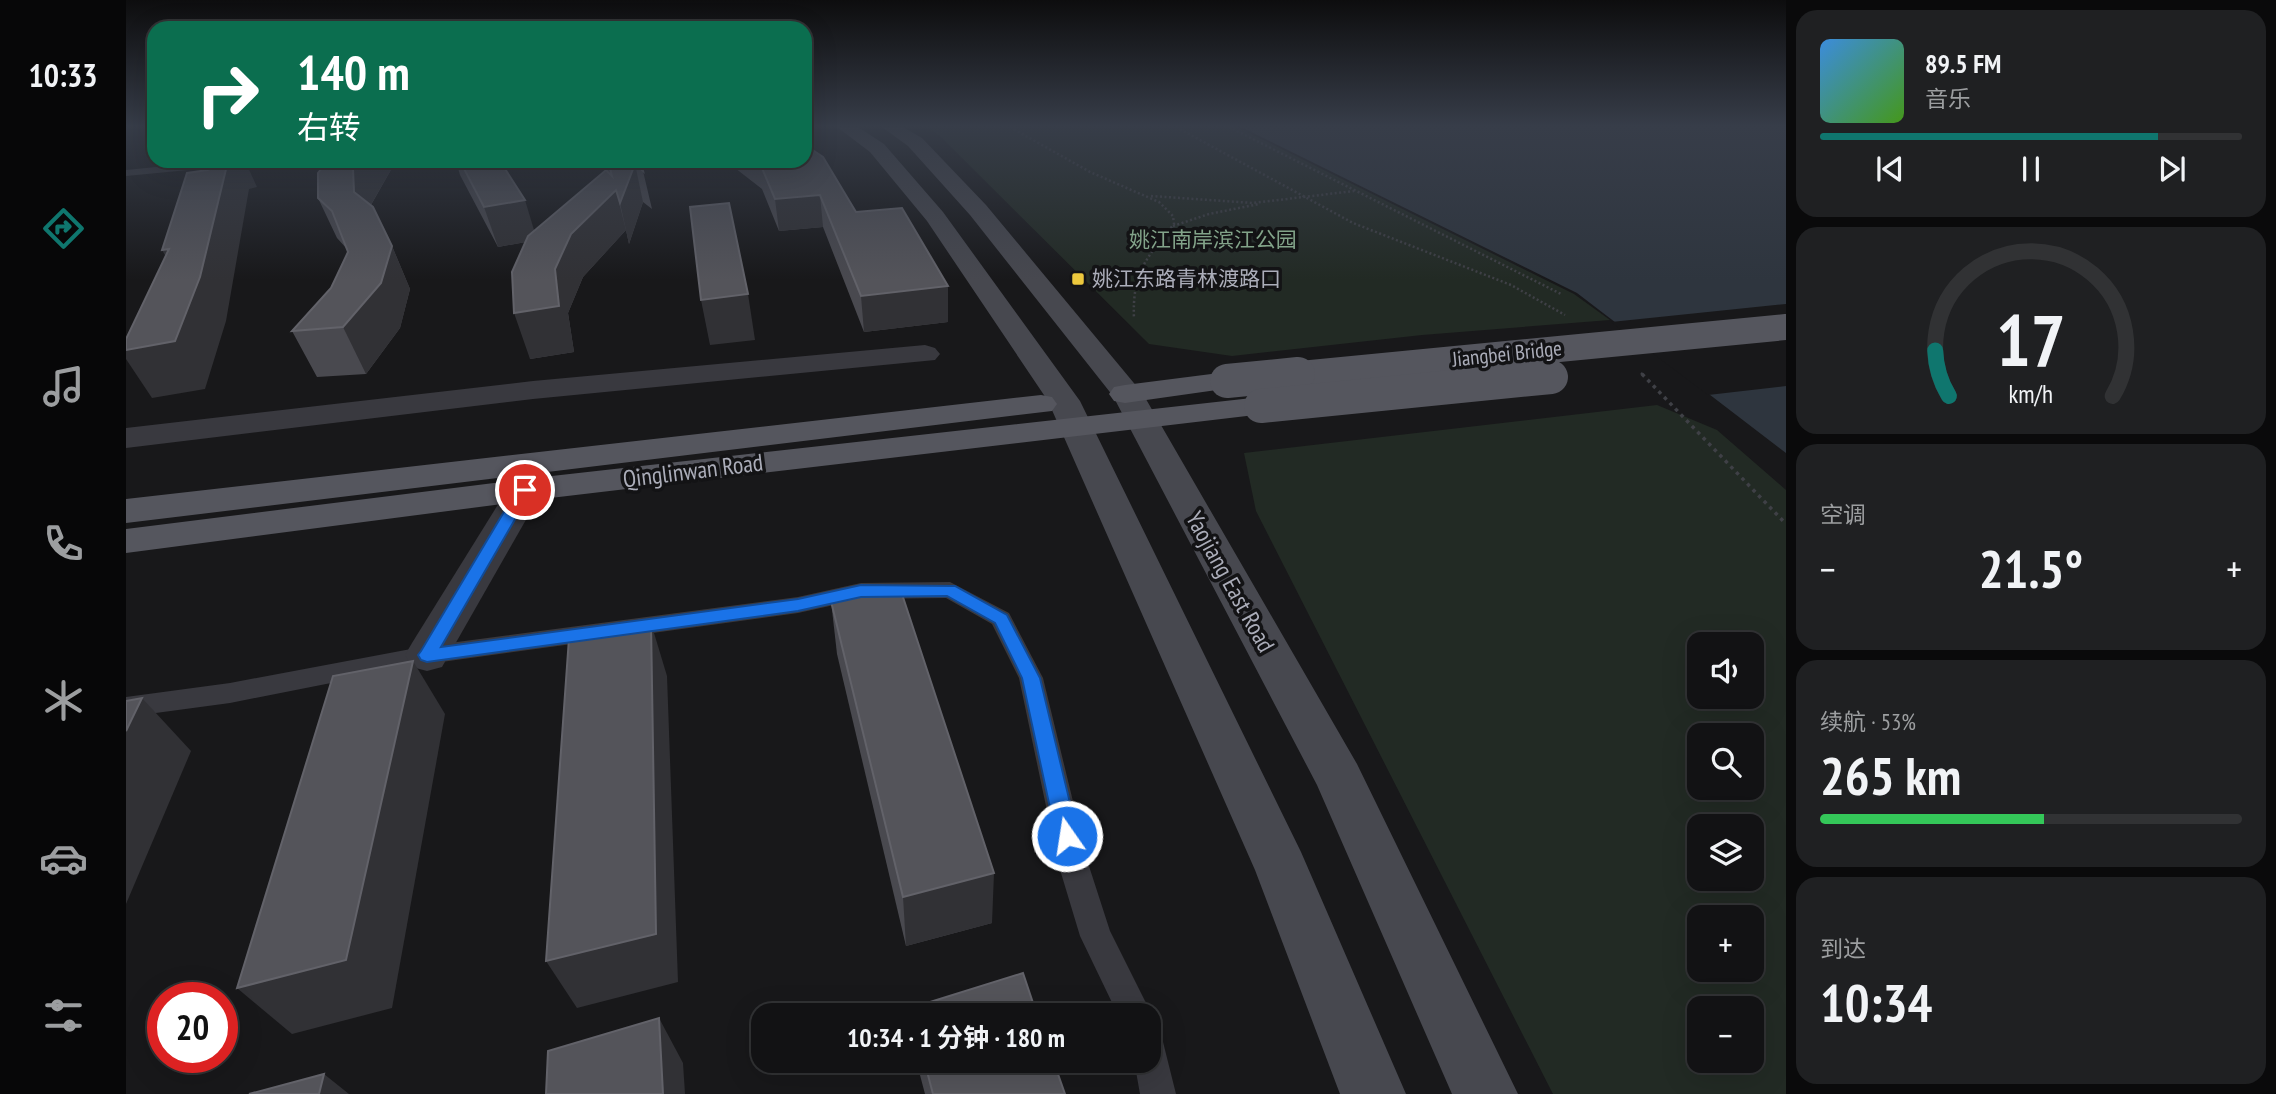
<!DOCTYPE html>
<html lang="zh">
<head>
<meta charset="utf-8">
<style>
  :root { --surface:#121214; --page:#1f2022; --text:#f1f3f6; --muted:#9c9ea0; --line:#313234; --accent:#0f766e }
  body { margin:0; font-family:"PT Sans Narrow","Noto Sans SC",sans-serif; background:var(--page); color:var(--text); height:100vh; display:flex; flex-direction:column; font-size:26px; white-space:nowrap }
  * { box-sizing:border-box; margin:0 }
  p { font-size:23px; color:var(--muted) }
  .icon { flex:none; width:38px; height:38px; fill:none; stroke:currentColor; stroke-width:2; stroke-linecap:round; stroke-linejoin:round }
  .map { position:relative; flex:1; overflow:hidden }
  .details { display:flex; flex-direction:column; gap:10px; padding:10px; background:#0a0a0b; width:490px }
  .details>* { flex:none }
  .top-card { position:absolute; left:21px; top:21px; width:665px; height:147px; border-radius:21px; box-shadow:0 7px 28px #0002,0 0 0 2px var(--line); background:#0b6e4f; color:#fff; overflow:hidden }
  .fabs { position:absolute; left:1561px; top:632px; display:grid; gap:14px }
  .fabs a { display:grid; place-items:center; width:77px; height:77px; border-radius:14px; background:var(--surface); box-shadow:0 7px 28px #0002,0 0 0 2px var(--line); font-size:35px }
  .speed { position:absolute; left:21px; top:982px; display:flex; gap:14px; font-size:35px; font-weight:700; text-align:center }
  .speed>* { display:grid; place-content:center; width:91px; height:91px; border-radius:50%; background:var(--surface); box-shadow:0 7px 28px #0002,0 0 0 2px var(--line); line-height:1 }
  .speed .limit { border:10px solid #d22; background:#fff; color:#111 }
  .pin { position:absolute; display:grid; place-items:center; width:60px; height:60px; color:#fff; margin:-30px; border:4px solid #fff; border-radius:50%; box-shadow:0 2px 7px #0007 }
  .me { position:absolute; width:77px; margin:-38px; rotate:347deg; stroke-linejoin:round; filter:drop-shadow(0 0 5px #0008) }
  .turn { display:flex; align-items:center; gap:24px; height:147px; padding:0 35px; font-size:32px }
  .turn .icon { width:91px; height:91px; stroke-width:2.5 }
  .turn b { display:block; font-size:49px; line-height:60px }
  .big { font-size:52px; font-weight:700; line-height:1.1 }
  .details .widget { flex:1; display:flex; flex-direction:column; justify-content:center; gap:10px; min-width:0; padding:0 24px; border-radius:21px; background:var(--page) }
  .details .dial { align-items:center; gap:0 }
  .dial svg { height:182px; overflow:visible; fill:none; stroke:var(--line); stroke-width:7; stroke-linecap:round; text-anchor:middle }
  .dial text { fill:var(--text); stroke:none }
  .song { display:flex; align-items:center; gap:21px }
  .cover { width:84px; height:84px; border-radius:10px; background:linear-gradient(135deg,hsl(210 70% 55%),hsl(100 70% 35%)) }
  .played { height:7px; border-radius:4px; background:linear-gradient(90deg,var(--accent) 80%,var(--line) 80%) }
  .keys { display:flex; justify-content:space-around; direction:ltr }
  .heat { display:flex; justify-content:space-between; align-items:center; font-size:38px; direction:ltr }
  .charge { height:10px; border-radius:5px; background:linear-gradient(90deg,#34c759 53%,var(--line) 0) }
  .trip { position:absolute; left:625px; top:1003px; width:410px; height:70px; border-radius:21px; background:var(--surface); box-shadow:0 7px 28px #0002,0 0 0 2px var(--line); font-weight:700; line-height:70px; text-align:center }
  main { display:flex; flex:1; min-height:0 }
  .dock { display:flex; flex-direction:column; width:126px; justify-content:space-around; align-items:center; background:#070708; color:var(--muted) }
  .dock .icon { width:49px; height:49px }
  .dock .selected { color:var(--accent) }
  .dock b { font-size:32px; color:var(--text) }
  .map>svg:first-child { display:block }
</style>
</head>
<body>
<main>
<nav class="dock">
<b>10:33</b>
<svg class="icon selected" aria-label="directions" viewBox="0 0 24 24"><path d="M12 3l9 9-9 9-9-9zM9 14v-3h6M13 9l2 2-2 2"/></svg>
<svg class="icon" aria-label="music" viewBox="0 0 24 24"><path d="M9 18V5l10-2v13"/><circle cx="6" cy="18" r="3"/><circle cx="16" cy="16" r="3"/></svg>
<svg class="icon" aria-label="phone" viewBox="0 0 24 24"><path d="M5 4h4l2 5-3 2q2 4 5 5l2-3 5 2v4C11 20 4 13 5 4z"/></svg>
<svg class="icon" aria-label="climate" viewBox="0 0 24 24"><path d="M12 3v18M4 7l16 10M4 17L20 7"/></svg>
<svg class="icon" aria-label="car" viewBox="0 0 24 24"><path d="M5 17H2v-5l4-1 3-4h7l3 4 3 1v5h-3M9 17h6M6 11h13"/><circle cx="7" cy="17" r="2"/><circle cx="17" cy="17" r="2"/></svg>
<svg class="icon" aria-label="filters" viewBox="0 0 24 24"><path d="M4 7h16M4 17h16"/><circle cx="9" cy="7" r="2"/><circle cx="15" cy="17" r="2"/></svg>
</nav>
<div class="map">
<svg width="1660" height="1094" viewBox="0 0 1660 1094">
  <rect width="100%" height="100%" fill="#18181a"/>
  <g fill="#222a24" fill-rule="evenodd">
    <path d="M800,127H1111L1448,294L1484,320L1296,335L1106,356L1023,344L814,136Z"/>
    <path d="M1531,405L1591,430L1660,490V1094H1427L1130,511L1118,453ZM1573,644H1626V696H1573ZM1573,735H1626V788H1573ZM1573,826H1626V878H1573ZM1573,917H1626V970H1573ZM1573,1008H1626V1060H1573Z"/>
  </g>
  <path fill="#2e353e" d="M1115,127H1660V453L1451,293Z"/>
  <path fill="#18181a" d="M1660,304V386L1582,395L1485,322Z"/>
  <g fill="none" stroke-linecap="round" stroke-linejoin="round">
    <g stroke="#3f4046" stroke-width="2.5" stroke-dasharray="2 2.5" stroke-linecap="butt">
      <path d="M884,127L964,172L1033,202L1047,216L1048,224C1020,258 1006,273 1008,319"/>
      <path d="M1050,127L1227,223L1385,285L1439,315"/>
      <path d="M1103,127L1435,294"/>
      <path d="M1025,196L1127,203L1228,191"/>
      <path d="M1047,226L1083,214L1133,204"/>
      <path d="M1515,373L1518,376"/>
    </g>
    <path stroke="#3f4046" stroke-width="3.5" stroke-dasharray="3.5 4.5" stroke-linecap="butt" d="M1516,374L1660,524"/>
    <g fill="#39393f" fill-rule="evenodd">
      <path d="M91,161H129L124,164L0,176V170Z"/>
      <path d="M824,582L883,613L917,678L962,863L984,931L1026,1015L1022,1024V1015H992L954,936L932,863L893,678L866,624L820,598L735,599L672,613L301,664L104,703L0,717V697L104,683L301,646L672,597L735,583Z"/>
      <path d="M1022,1025L1034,1030L1050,1094H1014L1008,1060H1022Z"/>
    </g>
    <g fill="#39393f" fill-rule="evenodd">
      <path d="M799,345L809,348L814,354L809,360L407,399L0,448V428L407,381Z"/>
      <path d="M399,479L412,482L417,490L316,667L301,671L286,667L279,655L286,643L386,482Z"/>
    </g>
    <g fill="#47484f" fill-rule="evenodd">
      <path d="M711,127H732L758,144L817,212L954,401L1175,852L1280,1094H1214L1129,870L922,401L801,221L744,152Z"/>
      <path d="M756,127H777L796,138L860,205L1017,394L1231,764L1392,1094H1326L1191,785L987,396L844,215L782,146Z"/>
    </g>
    <g fill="#55565e" fill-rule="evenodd">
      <path d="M1101,372L1112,375L1116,381L1112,387L999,403L988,401L983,394L988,387L999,385Z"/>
      <path d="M915,395L926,397L931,404L926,411L0,523V499Z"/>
      <path d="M1135,397L1146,399L1151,406L1146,413L399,501L0,553V529L399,479Z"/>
    </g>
    <path stroke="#55565e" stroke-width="26" d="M1154,376L1660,327"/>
    <g stroke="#55565e" stroke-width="34">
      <path d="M1101,381L1172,374"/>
      <path d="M1135,406L1425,377"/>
    </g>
  </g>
  <g fill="#49494f">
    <path d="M270,161L245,205L266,246L284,289L274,328L240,374L191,377L166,331L205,288L222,252L221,249L211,238L192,198Z"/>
    <path d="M330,161H374L408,231L485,174L470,161H514L517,171L526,209L517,202L503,244L500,230L457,277L442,313L448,352L404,359L400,242L372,247L334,175Z"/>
    <path d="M600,161H679L730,212L822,286V322L738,332L697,227L653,231L636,189Z"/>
    <path d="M705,601L866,923L780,946L711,654Z"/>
    <path d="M790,1060H927L939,1094H799Z"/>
  </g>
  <g fill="#313135">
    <path d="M102,161H119L131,187L123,189L100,321L79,389L26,398L0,359V350L61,293L36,250Z"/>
    <path d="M233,161H270L243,208L228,192L227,169Z"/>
    <path d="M509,164L517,202L503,244L494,203Z"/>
    <path d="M490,190L500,230L457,277L442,313L448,352L404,359L388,313L429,269L445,234Z"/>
    <path d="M694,195L697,227L653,231L649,199Z"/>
    <path d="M399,200L411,240L372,247L358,207Z"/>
    <path d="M266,246L284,289L274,328L240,374L217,327Z"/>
    <path d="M822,286V322L738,332L735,296Z"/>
    <path d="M622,294L629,340L584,345L575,300Z"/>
    <path d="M525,623L541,676L552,982L451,1008L420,961Z"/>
    <path d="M287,661L319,714L266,1008L166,1034L111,988Z"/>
    <path d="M16,698L65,751L0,904V731Z"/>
    <path d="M868,873L866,923L780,946L777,897Z"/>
    <path d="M533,1018L557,1063L559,1094H537Z"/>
    <path d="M198,1074L223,1094H193Z"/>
  </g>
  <g fill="#54545a" stroke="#626269" stroke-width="2">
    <path d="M679,145L697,157L730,212L776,208L822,286L735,296L694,195L649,199L633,161H679Z"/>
    <path d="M79,161H102L74,277L49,341L0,350V339L43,249L36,250L61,173L82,170Z"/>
    <path d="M201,161H233L227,169L228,192L247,207L266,246L255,283L217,327L166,331L205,288L222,252L206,211L192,198V173Z"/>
    <path d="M334,161H374L399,200L358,207Z"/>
    <path d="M482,161H514L517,171L509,164L494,203L490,190L445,234L429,269L433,306L388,313L386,272L402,236L480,170L486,176Z"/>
    <path d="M603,203L622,294L575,300L564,207Z"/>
    <path d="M774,588L868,873L777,897L705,601Z"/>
    <path d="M525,623L530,934L420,961L443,638Z"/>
    <path d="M287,661L220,960L111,988L207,676Z"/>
    <path d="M16,698L0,731V701Z"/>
    <path d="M897,973L911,1015H787L785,1008Z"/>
    <path d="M533,1018L537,1094H420L422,1051Z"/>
    <path d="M798,1060H927L939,1094H807Z"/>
    <path d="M198,1074L193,1094H123Z"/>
  </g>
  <linearGradient id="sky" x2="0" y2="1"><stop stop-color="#0d0d0e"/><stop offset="0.45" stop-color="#373d49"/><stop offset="1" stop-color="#373d49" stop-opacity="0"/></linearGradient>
  <rect width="1660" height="280" fill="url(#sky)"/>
  <path fill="#1a73e8" stroke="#114b97" stroke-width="2" d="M399,486L406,490L315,647L672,599L735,585L829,586L881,615L914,678L952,836L949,843L941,846L934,843L930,836L896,678L869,623L821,596L735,597L672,611L301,662L295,660L292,655L295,651L391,490Z"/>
  <rect fill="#ecc83d" stroke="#131315" stroke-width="2.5" x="945" y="272" width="14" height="14" rx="3.5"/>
  <g text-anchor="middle" stroke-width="7" stroke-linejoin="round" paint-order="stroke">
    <g font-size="21" fill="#82a389" stroke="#131315">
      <text x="1087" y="247">姚江南岸滨江公园</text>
    </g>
    <g font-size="21" fill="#abadb9" stroke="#131315" text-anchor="start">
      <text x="966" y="286">姚江东路青林渡路口</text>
    </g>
    <g font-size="21" fill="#abadb9" stroke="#131315">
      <text transform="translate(1381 354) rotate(-6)" y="7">Jiangbei Bridge</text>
    </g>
    <g font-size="24" fill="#abadb9" stroke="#131315">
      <text transform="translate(567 471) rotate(-7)" y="8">Qinglinwan Road</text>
      <text transform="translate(1104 582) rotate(61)" y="8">Yaojiang East Road</text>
    </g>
  </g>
</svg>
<div class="fabs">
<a><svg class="icon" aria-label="sound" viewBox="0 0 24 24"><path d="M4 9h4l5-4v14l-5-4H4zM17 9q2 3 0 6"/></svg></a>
<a><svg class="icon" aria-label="search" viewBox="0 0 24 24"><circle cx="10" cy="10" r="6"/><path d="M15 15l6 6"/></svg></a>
<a><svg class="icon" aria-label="layers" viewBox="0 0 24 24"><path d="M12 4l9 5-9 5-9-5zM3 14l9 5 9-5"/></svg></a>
<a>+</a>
<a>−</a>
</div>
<div class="speed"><div class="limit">20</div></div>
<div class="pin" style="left:399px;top:490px;background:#d93025"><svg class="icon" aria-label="arrive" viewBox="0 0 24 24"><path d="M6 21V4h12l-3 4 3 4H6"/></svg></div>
<svg class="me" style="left:941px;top:836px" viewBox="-20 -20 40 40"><circle r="17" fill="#1a73e8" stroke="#fff" stroke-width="3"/><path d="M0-11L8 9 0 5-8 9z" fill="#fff"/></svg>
<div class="trip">10:34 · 1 分钟 · 180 m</div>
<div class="top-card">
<div class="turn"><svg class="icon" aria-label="right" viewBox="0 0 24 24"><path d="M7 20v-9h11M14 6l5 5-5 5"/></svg><div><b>140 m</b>右转</div></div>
</div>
</div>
<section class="details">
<div class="widget">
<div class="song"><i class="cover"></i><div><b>89.5 FM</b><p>音乐</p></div></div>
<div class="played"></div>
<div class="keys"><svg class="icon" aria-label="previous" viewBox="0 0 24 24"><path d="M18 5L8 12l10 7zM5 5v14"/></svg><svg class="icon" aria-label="pause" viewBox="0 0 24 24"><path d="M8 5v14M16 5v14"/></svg><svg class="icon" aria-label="next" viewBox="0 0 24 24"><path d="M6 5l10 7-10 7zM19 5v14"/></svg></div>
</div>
<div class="widget dial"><svg viewBox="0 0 100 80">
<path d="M14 69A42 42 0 1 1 86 69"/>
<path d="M14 69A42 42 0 0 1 8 49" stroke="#0f766e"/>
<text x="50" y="56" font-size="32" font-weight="700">17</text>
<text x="50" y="72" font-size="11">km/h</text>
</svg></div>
<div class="widget"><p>空调</p>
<div class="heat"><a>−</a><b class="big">21.5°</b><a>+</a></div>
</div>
<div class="widget"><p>续航 · 53%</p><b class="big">265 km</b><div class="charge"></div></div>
<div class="widget"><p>到达</p><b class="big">10:34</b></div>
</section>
</main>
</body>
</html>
